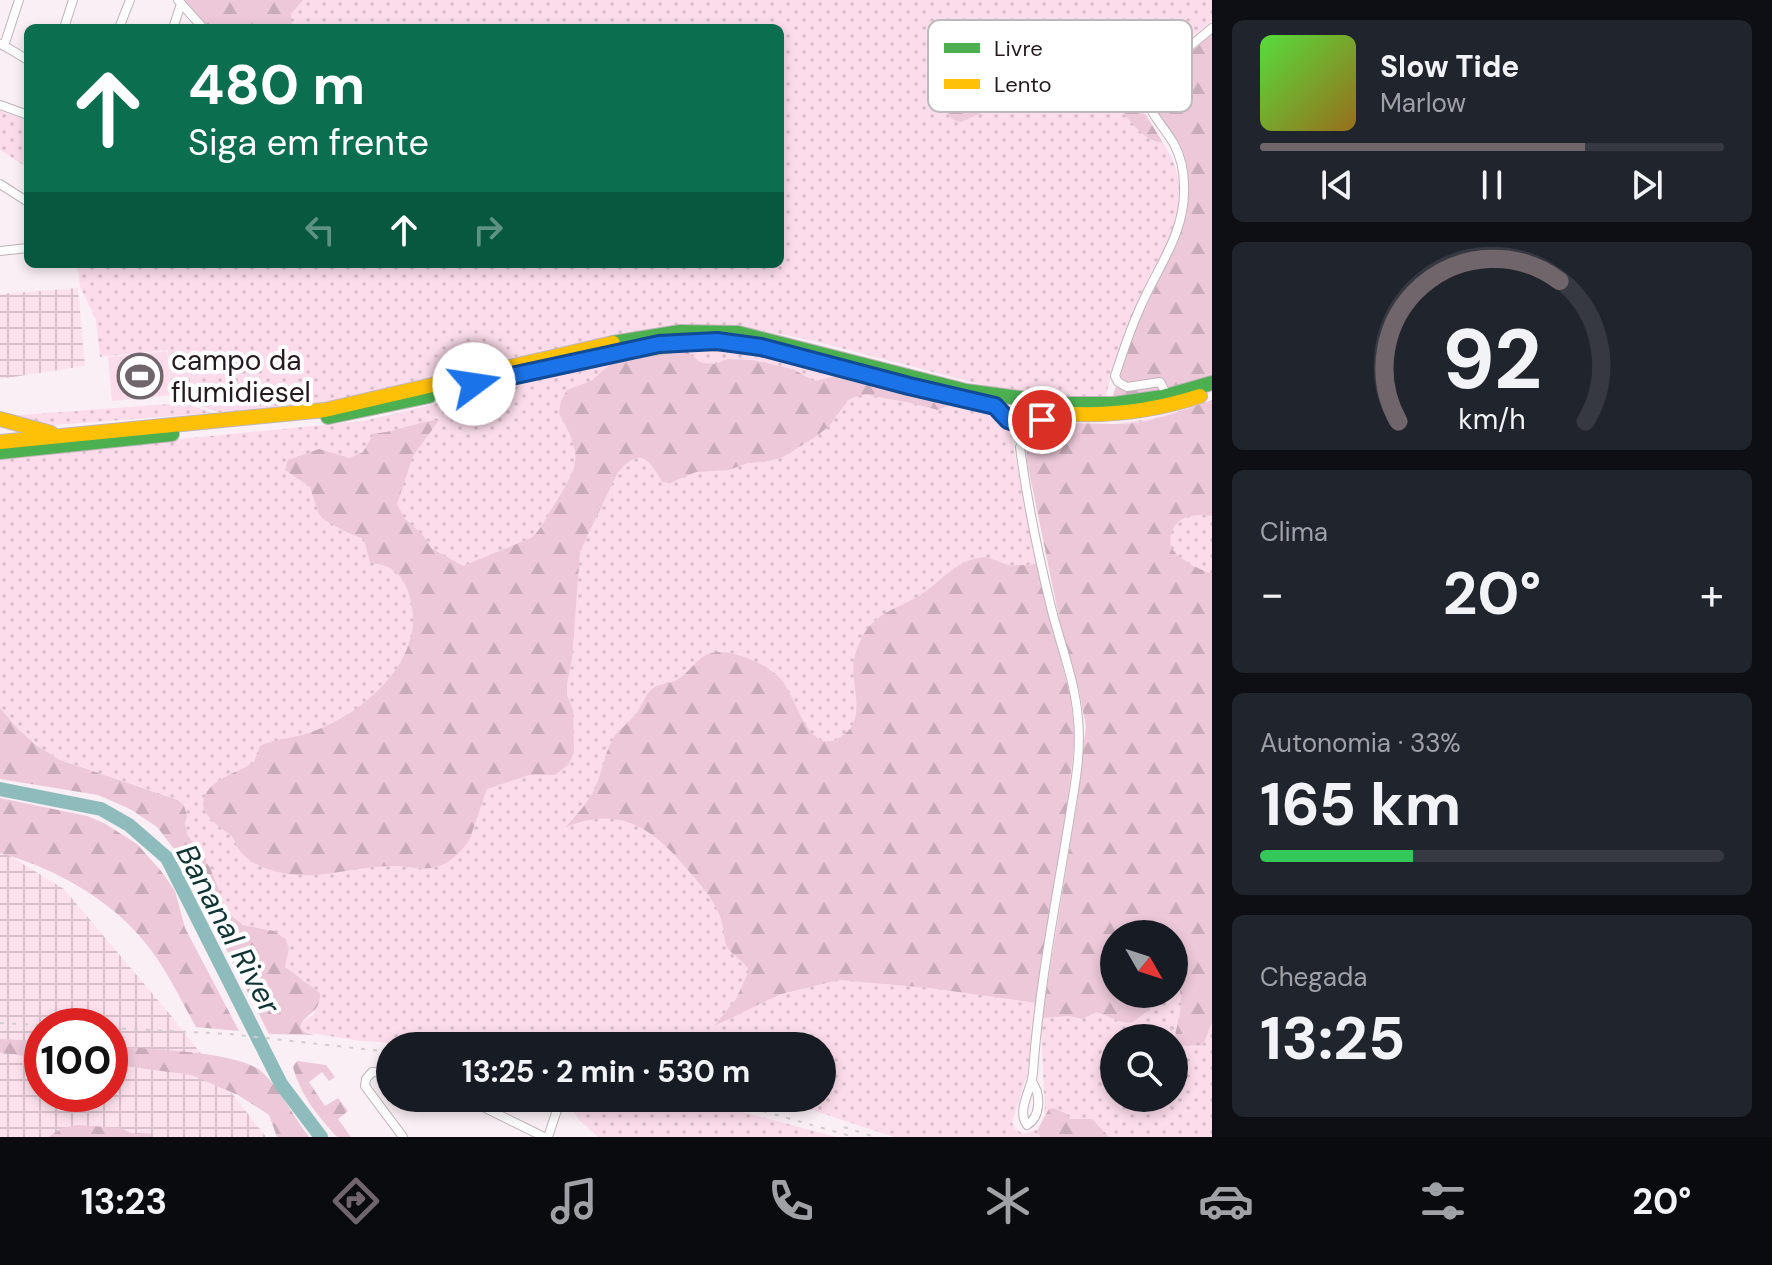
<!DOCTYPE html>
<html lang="pt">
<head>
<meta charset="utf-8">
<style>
  :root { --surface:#171b24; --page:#20242c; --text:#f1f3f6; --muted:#9ea1a6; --line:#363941; --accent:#70656a }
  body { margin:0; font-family:"DM Sans",sans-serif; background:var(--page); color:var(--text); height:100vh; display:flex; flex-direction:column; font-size:30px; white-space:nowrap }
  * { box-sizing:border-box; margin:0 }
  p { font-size:26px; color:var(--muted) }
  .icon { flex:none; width:44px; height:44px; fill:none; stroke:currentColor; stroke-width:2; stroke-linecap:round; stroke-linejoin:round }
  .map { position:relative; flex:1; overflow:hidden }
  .drawer { display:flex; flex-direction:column; gap:20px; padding:20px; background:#0d0f14; width:560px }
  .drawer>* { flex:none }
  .hud { position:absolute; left:24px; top:24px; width:760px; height:244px; border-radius:12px; box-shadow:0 4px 12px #0003; background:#0b6e4f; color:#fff; overflow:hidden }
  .needle { width:52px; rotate:129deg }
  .fabs { position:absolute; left:1100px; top:920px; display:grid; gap:16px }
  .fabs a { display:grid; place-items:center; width:88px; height:88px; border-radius:50%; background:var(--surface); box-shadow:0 4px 12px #0003; font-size:40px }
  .speed { position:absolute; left:24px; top:1008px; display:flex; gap:16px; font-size:40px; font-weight:700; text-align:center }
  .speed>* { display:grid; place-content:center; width:104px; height:104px; border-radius:50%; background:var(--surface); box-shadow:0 4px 12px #0003; line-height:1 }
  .speed .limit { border:12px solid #d22; background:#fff; color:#111 }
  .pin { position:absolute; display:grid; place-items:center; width:68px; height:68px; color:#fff; margin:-34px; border:4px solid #fff; border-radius:50%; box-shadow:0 2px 8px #0007 }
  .me { position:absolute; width:88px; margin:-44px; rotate:76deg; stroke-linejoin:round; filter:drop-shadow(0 0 6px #0008) }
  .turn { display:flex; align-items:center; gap:28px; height:168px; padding:0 32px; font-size:36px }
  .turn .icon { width:104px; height:104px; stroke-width:2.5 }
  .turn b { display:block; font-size:56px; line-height:68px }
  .lanes { display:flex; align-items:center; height:76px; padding:0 32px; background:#0003; justify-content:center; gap:40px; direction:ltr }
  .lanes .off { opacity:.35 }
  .big { font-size:60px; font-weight:700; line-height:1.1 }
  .drawer .card { flex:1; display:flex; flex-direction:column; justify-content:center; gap:12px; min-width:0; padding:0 28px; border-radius:12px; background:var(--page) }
  .drawer .dial { align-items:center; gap:0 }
  .dial svg { height:208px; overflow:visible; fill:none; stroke:var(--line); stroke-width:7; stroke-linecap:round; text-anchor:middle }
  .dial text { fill:var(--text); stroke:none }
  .song { display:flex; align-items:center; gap:24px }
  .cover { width:96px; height:96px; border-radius:12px; background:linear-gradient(135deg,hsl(110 70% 55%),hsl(40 70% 35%)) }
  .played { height:8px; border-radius:4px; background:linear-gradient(90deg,var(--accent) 70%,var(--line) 70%) }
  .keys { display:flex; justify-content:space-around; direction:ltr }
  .heat { display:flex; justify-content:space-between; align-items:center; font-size:44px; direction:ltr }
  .charge { height:12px; border-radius:6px; background:linear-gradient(90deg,#34c759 33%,var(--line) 0) }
  .trip { position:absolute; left:376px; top:1032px; width:460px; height:80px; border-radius:40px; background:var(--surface); box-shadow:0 4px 12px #0003; font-weight:700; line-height:80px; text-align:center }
  .menu { display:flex; height:128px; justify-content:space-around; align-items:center; background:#090b0e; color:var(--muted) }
  .menu .icon { width:56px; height:56px }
  .menu .active { color:var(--accent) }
  .menu b { font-size:36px; color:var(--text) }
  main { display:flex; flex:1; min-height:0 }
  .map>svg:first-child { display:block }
</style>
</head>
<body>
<main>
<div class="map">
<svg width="1212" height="1137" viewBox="0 0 1212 1137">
  <defs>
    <pattern id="industrial-grid" width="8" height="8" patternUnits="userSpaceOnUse" patternTransform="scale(2)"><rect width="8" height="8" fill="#fde2ed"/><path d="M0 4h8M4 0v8" fill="none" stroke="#d9c1cb"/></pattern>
    <pattern id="grass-dots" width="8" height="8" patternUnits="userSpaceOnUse" patternTransform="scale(2)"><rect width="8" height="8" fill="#fcdcea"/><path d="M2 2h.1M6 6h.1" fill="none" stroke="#d8bcc8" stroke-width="1.8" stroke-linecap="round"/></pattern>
    <pattern id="forest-firs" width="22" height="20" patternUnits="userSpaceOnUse" patternTransform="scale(2)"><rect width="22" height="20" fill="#ecc8d8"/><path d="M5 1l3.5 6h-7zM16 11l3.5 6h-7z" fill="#caabb9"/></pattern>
  </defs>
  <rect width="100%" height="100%" fill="#faeff4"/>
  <g fill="url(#industrial-grid)" fill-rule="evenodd">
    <path d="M78,288L85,366L0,379V294Z"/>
    <path d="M0,850L64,889L173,1018L266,1137H0ZM42,1026H110V1094H42Z"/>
  </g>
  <g fill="url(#grass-dots)" fill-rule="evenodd">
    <path d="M184,0H1212V21C1190,39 1153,61 1144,90C1136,116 1164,138 1173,161C1179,175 1181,193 1179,209C1176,237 1157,262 1145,287C1128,324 1113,361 1105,401L1025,396L814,341L745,327L574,346L465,369L342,401L258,411L218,412L186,401L172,402L168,350L100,357L96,320L80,286L77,264H780V28H209Z"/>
    <path d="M0,111L28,121V168L0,150Z"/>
    <path d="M684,349L728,350L756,354L961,404C980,410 1002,417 1011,436L1050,623L1070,696L1073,715L1074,759L1027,1075L1012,1122L1014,1128L1023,1134L1038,1129L1045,1115L1041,1025L1077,803L1086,726L1079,690L1061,627L1027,461C1027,450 1024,439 1034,432C1046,422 1062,424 1076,425C1130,425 1161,418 1212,400V1137H894L776,1098H822V1046H441L361,1041L304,1032L299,1025L315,1013L306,981L295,976L285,967L289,948L274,931L243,925L232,916L187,834C184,821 188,811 179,800L60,760L36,745L18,729L0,708V460L69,450L363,421L662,351ZM1114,934H1174V994H1114ZM1114,1038H1174V1098H1114Z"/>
    <path d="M184,403L213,413L41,426L8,416Z"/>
    <path d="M575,1098H691L836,1137H598L579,1120L572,1108Z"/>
  </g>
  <g fill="url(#forest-firs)">
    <path d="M184,0H303L291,14L292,28H209Z"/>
    <path d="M1212,34V378L1197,384L1111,401L1137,325L1177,243L1187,213V176L1157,115L1156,92L1172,69Z"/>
    <path d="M1041,59L1105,79L1124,94L1138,111L1146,115L1163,143C1138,139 1129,116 1111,100L1083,98L1071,90L1056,87L1032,90L961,122C955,121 949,119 947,112C940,88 1024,61 1041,59Z"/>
    <path d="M684,349L701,363L715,364L728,359L752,360L793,369L814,381L842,375L955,402L938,410L911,403L867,395L857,396L848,400L830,425L817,436L783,457L769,461L748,463L729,470L696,472L670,483L662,482C649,458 639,446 617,474L580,551L572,659L567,684V695L573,710L574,752L569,764L555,775H529L487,789L469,841C462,850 453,860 442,865C425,872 412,866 394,866C351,865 313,885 268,869C257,865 245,859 238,848C235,843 234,837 228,833C217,825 197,812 205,796C213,777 239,773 254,762L260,746C274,739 287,739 302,735C351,722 416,672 413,615C412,598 405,575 388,567C382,564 375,564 370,562L364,539L344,531L323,519L319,514L310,487L285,470L288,460L319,449L350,458L363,452L374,433C387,435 422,420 439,420L413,456L397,504L404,518L422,534L431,548L463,566L531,538C542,529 545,518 553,507C579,465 584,458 559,413L561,401L567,390L591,381L613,362Z"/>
    <path d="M1212,400V516C1197,514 1179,514 1172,531C1170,538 1169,544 1173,550C1182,562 1199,569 1212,574V1022L1203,1045L1174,1046C1174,1027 1190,996 1174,980V934H1114V994H1145L1150,1010C1144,1013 1140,1017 1134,1021C1124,1027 1107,1014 1096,1012L1083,1019L1069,1016L1042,1018L1077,803L1086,726L1079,690L1061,627L1027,461C1027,447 1025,436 1039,428C1058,418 1108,427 1133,423C1160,420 1186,409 1212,400Z"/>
    <path d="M986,557L1011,566L1037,564L1070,696L1075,738L1063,837L1037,1003L930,988L839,980L781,994L714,1026L736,999L749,971C745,960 730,956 726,944C723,934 724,924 719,914C712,897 699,883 687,869C653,828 619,805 566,827C576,815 588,803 595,788C603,771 604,753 614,737C620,728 629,723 635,715C642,707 644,696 652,689C659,683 672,684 680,678C693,669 700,652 719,652C738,652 766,664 780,678C797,695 809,767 847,732C867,713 848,679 855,656C857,648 862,635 868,628C880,612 902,606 919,596C941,582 957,558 986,557Z"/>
    <path d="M0,708L18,729L36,745L60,760L178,800L184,806L187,816L185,823L187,834L210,868L225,905L232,916L243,925L274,931L285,939L289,948L285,967L320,993C321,1012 307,1012 300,1026L304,1032L315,1035L269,1034L178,854L157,827L130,809L98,795L0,779Z"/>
    <path d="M0,798L87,816L104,823L137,844L161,871L175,891L185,928L239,1031L196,1027C183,1004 171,979 156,957C121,905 59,869 0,853Z"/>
    <path d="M0,1039L42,1041V1058L0,1053Z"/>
    <path d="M110,1046C143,1049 240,1051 262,1072C281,1090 293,1116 309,1137H277L269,1115L238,1095L191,1075L110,1064Z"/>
    <path d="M297,1061L326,1065L335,1077L329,1081L322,1072L309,1082L325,1106L338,1098L348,1111L338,1119L351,1137H337C317,1115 301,1096 293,1067Z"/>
    <path d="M1053,1108L1067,1114L1070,1119H1092L1109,1137H1040L1038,1129L1049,1109Z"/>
    <path d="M77,1125L120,1128L131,1133L151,1134V1137H48L62,1128Z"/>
  </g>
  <path fill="#fcdcea" d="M167,351L171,395L112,401L108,357Z"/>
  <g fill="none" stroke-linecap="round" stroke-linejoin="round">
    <path stroke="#8ebcbd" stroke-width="14" d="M0,789L101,809L129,825L167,858L281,1084L321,1137"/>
    <g stroke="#beb4b8" stroke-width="10">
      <g id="street">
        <path d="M178,0L203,28"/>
        <path d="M64,28L73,0"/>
        <path d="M119,28L130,0"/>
        <path d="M173,28L181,4"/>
        <path d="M1,44L28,60"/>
        <path d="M4,46L19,0"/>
        <path d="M0,105L28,115"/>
        <path d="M0,184L28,202"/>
        <path d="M0,251L28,248"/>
        <path d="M1168,397L1160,382L1127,387L1118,382L1115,376C1124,348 1133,321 1146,295C1163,260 1186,227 1184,186C1184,172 1181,157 1174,144C1159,117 1131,101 1161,70L1212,28"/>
        <path d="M1020,438V424"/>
        <path d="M1020,447C1027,501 1038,554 1051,607C1060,644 1075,680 1078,719C1081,749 1076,780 1071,809C1057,897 1039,985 1033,1073C1032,1089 1016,1110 1027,1125C1041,1117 1041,1094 1032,1082"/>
        <path d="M390,1073L372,1072L366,1079L365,1086L403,1137"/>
        <path d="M465,1098L544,1137"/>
        <path d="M548,1137L561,1098"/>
      </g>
    </g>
    <g stroke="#beb4b8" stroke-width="16">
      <g id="fast">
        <path d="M613,343L680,332L738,333L966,391L1065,404H1114L1163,397L1212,383"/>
        <path d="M995,406C1016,428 1028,423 1055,417"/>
        <path d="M328,417L429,396"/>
        <path d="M0,452L172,434"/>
      </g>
    </g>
    <g stroke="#beb4b8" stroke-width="16">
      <g id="slow">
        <path d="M589,358L692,342L755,346"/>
        <path d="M1044,412C1098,418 1148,413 1200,396"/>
        <path d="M0,419L51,433"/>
        <path d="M0,442L325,410L613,343"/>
      </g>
    </g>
    <use href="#street" stroke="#fefdfd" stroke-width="8"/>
    <use href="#fast" stroke="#4caf50" stroke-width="14"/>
    <use href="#slow" stroke="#ffc107" stroke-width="14"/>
    <g stroke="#d0cdcf" stroke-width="2" stroke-dasharray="4 8" stroke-linecap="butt">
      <path d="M0,1023L59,1026"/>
      <path d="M110,1028L229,1034L390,1052"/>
      <path d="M717,1098L854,1137"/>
      <path d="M844,1127L875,1137"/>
    </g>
  </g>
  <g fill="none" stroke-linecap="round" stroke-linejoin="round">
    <g stroke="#114b97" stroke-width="20">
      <path id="route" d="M474,384L659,344L717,341L761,347L909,386L995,406L1008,420L1020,424L1042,420"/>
    </g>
    <use href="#route" stroke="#1a73e8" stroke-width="14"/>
  </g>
  <defs>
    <g id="stadium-ring" transform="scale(2.3)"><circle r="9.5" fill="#fff" stroke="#70656a" stroke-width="1.5"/><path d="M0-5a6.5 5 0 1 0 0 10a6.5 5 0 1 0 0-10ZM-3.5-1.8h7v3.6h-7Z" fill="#70656a"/></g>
  </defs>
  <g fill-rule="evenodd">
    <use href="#stadium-ring" x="140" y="376"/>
  </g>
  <g text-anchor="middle" stroke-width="8" stroke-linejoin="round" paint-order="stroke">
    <g font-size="28" fill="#251a1f" stroke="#fff" text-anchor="start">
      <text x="171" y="370">campo da<tspan x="171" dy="32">flumidiesel</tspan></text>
    </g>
    <g font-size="30" font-style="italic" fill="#103434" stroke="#fff">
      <text transform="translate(228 929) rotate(62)" y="10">Bananal River</text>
    </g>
  </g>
  <rect x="928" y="20" width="264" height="92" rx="12" fill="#fff" stroke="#bebabc" stroke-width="2"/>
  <rect x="944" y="43" width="36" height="10" fill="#4caf50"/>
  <rect x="944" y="79" width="36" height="10" fill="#ffc107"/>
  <g font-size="22" fill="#251a1f">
    <text x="994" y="56">Livre</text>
    <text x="994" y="92">Lento</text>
  </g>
</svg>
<div class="fabs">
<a><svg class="needle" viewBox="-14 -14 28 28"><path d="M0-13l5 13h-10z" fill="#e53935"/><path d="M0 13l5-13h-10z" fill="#9ea1a6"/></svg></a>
<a><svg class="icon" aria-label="search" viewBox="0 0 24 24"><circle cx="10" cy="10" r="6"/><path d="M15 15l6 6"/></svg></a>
</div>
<div class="speed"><div class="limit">100</div></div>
<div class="pin" style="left:1042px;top:420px;background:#d93025"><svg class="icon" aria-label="arrive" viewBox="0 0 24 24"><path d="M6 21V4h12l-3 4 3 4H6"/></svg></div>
<svg class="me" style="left:474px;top:384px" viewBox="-20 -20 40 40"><circle r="19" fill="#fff"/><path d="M0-13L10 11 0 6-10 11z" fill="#1a73e8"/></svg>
<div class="trip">13:25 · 2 min · 530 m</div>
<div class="hud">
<div class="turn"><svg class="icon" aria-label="ahead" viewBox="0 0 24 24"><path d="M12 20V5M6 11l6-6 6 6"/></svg><div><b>480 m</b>Siga em frente</div></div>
<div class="lanes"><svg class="icon off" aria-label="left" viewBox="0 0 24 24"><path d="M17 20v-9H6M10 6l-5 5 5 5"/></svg><svg class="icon" aria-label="ahead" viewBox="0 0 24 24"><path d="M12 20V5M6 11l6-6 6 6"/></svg><svg class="icon off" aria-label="right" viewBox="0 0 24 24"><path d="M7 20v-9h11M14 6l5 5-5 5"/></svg></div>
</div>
</div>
<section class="drawer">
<div class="card">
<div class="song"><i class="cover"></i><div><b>Slow Tide</b><p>Marlow</p></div></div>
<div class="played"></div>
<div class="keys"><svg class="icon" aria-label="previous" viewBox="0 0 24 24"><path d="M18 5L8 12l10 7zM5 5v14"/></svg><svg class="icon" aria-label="pause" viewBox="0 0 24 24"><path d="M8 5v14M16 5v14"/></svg><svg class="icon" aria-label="next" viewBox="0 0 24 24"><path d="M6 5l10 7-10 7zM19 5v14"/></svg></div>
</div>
<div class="card dial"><svg viewBox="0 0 100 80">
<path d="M14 69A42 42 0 1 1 86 69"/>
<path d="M14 69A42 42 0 0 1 76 15" stroke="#70656a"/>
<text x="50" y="56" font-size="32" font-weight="700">92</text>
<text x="50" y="72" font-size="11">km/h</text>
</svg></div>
<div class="card"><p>Clima</p>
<div class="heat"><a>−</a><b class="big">20°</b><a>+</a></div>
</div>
<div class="card"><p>Autonomia · 33%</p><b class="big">165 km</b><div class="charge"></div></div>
<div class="card"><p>Chegada</p><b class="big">13:25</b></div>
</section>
</main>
<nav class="menu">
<b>13:23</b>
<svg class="icon active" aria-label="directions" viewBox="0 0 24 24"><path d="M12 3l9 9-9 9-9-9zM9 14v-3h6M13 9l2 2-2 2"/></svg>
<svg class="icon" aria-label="music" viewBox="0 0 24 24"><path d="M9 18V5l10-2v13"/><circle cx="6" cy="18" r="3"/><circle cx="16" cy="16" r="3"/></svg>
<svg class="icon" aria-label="phone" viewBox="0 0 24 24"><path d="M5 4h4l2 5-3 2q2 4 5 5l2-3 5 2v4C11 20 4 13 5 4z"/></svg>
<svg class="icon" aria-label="climate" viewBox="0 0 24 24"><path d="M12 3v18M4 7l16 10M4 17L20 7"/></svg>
<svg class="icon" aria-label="car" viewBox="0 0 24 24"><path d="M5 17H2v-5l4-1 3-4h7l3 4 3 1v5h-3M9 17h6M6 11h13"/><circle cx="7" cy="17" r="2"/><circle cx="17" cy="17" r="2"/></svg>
<svg class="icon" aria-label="filters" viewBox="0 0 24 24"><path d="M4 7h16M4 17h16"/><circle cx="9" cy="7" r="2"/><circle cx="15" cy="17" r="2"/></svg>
<b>20°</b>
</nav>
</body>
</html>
